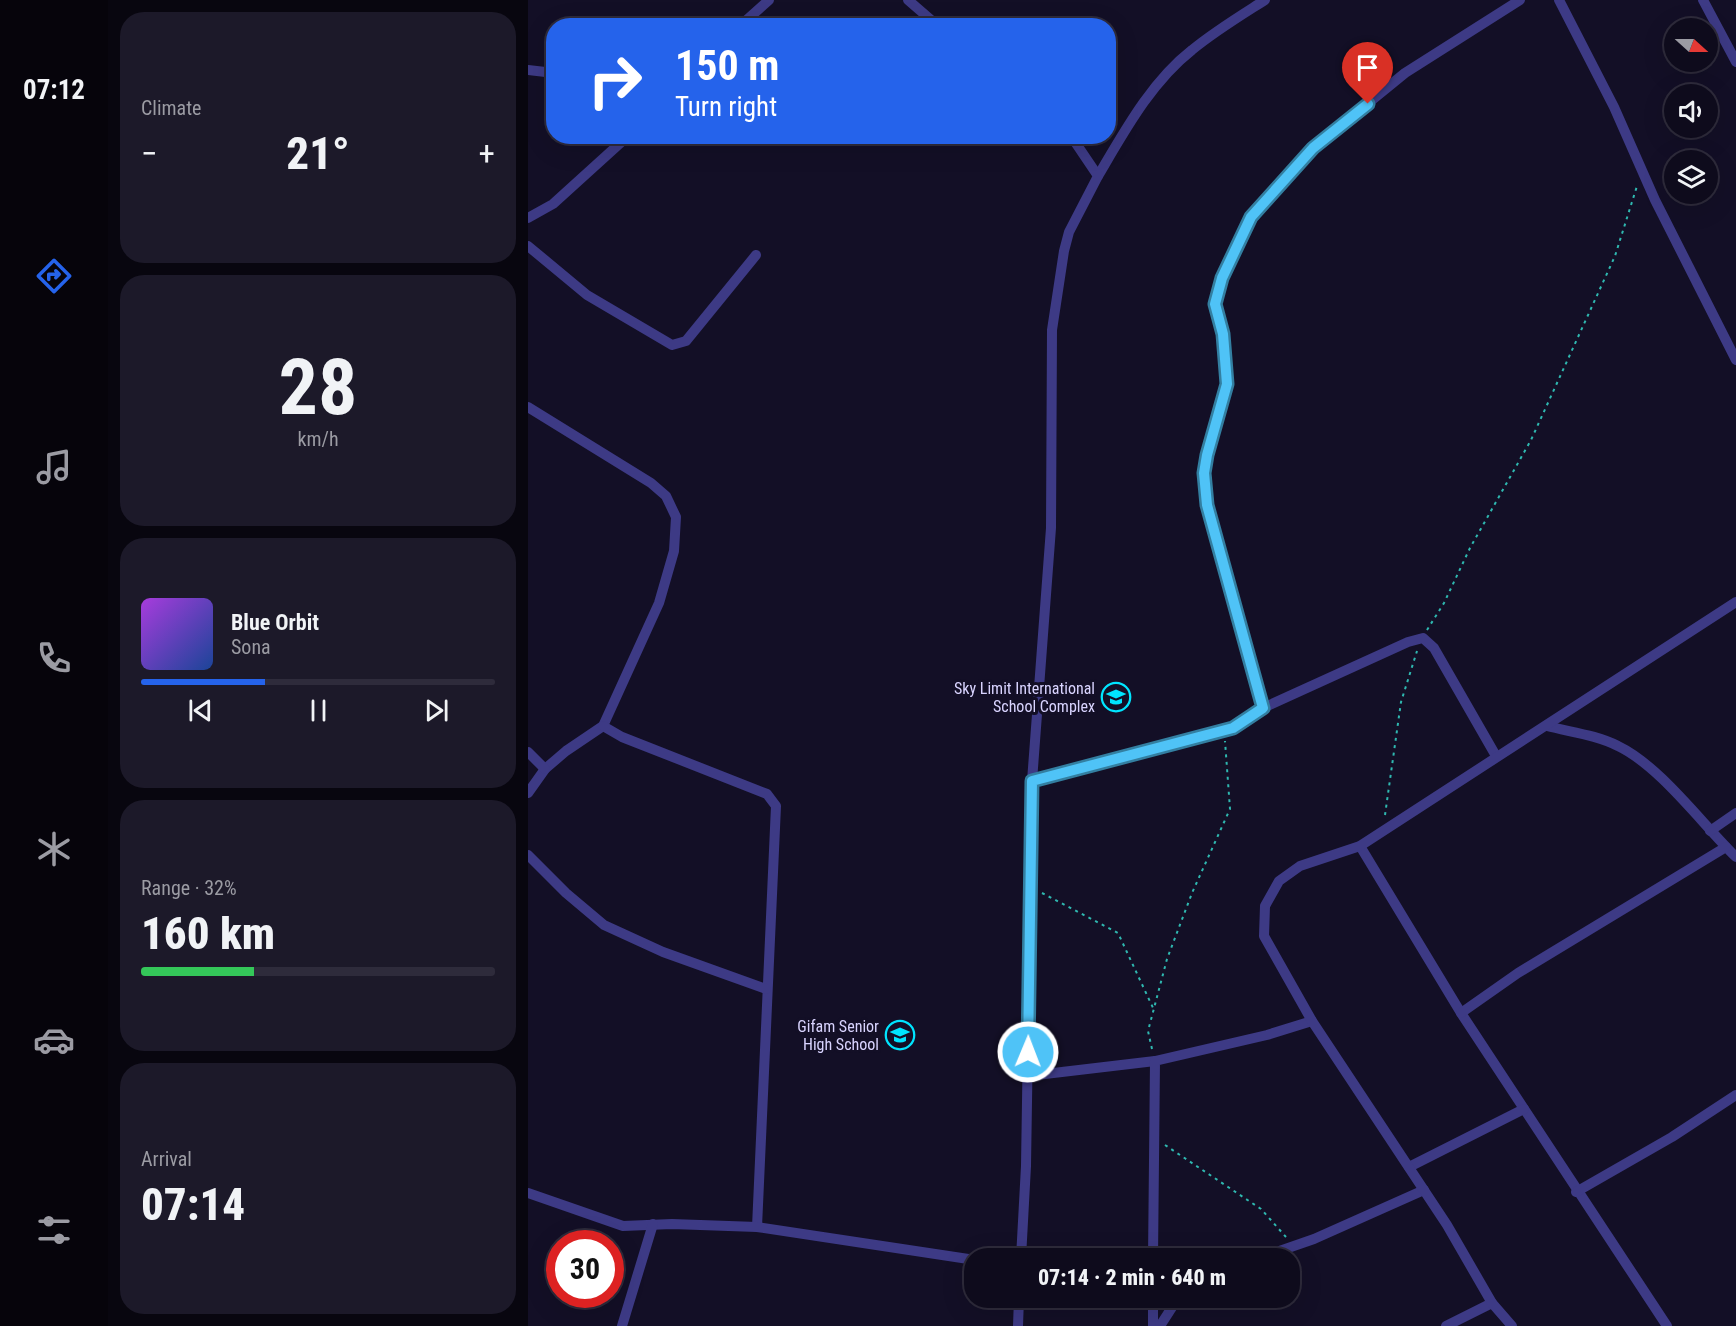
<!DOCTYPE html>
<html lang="en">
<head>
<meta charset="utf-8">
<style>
  :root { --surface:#0e0b1c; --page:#1c1929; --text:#f1f3f6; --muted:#9b9ba3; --line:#2e2b3b; --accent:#2563eb }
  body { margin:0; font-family:"Roboto Condensed",sans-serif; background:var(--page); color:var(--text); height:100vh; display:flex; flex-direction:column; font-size:22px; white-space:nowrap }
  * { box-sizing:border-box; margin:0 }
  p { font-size:20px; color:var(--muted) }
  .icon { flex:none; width:33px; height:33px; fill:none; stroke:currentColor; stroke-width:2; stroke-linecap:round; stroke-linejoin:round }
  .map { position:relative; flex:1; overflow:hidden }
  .side { display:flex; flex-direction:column; gap:12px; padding:12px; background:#08060f; width:420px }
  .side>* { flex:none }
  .banner { position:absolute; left:18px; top:18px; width:570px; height:126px; border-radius:24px; box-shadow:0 6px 24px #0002,0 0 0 2px var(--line); background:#2563eb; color:#fff; overflow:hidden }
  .needle { width:39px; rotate:111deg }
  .tools { position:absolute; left:1136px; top:18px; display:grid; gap:12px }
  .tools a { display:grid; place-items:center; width:54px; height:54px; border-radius:50%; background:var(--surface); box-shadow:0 6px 24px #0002,0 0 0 2px var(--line); font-size:30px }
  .speed { position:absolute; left:18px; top:1230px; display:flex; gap:12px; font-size:30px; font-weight:700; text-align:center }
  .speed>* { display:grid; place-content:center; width:78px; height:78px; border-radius:50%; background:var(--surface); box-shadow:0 6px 24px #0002,0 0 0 2px var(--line); line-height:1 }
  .speed .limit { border:9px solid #d22; background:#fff; color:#111 }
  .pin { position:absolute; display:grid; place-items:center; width:51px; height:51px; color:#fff; margin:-62px -26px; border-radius:50% 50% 50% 0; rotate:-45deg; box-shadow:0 0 6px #0007 }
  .pin .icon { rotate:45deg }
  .me { position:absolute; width:66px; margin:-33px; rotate:1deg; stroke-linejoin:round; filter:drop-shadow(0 0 4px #0008) }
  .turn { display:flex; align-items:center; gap:21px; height:126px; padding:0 30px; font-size:27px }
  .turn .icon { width:78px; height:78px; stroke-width:2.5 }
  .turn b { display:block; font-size:42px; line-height:51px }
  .big { font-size:45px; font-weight:800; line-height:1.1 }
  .side .card { flex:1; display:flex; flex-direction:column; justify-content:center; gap:9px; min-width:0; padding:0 21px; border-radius:24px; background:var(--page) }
  .side .dial { align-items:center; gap:0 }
  .dial b { font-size:78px; line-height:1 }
  .song { display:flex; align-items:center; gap:18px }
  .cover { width:72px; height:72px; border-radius:9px; background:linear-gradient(135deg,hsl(280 70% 55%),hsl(220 70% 35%)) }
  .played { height:6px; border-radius:3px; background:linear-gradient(90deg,var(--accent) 35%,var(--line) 35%) }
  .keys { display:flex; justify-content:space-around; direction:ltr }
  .heat { display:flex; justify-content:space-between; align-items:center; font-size:33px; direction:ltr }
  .charge { height:9px; border-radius:4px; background:linear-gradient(90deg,#34c759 32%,var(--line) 0) }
  .trip { position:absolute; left:436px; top:1248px; width:336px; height:60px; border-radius:24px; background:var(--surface); box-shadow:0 6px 24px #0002,0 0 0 2px var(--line); font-weight:800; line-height:60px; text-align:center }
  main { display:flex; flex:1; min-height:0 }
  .tab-bar { display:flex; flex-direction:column; width:108px; justify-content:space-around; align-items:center; background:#06040b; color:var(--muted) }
  .tab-bar .icon { width:42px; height:42px }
  .tab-bar .active { color:var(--accent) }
  .tab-bar b { font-size:27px; color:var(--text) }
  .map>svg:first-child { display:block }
</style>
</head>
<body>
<main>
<nav class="tab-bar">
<b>07:12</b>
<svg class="icon active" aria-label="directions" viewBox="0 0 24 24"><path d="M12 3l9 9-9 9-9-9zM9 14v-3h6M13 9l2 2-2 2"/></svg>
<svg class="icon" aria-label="music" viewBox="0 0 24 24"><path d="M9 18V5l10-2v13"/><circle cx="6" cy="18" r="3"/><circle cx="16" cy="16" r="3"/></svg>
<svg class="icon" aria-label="phone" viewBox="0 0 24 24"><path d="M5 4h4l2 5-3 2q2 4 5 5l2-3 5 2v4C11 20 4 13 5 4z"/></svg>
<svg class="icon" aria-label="climate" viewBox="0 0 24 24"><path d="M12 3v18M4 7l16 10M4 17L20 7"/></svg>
<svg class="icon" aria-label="car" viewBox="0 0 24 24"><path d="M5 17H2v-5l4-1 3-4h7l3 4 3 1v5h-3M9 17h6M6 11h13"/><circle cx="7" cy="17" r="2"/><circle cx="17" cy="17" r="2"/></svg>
<svg class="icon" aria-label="filters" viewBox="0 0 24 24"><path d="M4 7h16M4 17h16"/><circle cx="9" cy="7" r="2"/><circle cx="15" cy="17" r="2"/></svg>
</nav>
<section class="side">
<div class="card"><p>Climate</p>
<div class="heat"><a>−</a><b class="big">21°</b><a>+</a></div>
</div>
<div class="card dial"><b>28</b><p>km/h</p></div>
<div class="card">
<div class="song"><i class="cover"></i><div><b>Blue Orbit</b><p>Sona</p></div></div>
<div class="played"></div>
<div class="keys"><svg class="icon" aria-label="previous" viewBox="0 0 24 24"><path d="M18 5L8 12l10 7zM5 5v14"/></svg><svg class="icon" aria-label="pause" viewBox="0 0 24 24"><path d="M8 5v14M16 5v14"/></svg><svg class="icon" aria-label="next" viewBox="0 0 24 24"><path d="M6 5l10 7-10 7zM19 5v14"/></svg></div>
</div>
<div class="card"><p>Range · 32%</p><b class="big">160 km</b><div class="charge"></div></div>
<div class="card"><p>Arrival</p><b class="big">07:14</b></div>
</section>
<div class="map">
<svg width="1208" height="1326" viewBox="0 0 1208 1326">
  <rect width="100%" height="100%" fill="#130f26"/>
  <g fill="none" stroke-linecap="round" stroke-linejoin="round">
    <g stroke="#2fb8b0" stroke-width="2" stroke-dasharray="3 4.5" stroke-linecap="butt">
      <path d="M899,630L916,603L942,548L1003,440L1087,256L1109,186"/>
      <path d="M857,815L873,702L889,651"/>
      <path d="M514,893L590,933L626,1010"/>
      <path d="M624,1049L620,1031L639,959L664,893L702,809L697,741"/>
      <path d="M637,1145L733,1209L758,1237"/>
    </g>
    <g stroke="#3d3a85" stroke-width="10">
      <path d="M380,0L410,26"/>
      <path d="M1031,0L1086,107L1127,200L1208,360"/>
      <path d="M1175,0L1208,62"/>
      <path d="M212,26L241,0"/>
      <path d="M0,70L26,73"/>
      <path d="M570,176C596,132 623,82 664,50C687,31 712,16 737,0"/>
      <path d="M0,218L25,204L100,136"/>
      <path d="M0,246L59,295L144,345L158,341L228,255"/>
      <path d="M0,407L123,483L138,496L148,517L146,551L131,603L75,726L38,751L17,769L0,793"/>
      <path d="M735,708L679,505L676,473L679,455L699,383L695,334L687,299L694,278L724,217L785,148L877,73L992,0"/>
      <path d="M75,726L94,737L239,794L248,806L229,1227"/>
      <path d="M1019,726C1042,732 1069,735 1090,746C1132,766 1174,824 1208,857"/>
      <path d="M0,752L17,769"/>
      <path d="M504,781L705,728L735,708L880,642L895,638L906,648L968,756"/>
      <path d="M1182,831L1208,813"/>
      <path d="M832,846L933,1013L1139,1326"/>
      <path d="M0,855L38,893L76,925L135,952L238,989"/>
      <path d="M933,1013L990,973L1198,847"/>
      <path d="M500,1076L627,1061"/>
      <path d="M881,1167L996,1109"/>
      <path d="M1048,1192L1144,1137L1208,1095"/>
      <path d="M0,1193L95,1226L144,1224L229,1227L447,1260"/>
      <path d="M493,1258L498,1166L504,781L523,528L524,330L536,251L541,232L570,176L543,136"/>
      <path d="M625,1258L627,1061L739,1035L784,1021"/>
      <path d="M731,1258L786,1239L896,1190"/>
      <path d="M94,1326L125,1224"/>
      <path d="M490,1326L491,1298"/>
      <path d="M625,1326V1298"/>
      <path d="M632,1326L650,1298"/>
      <path d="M918,1326L964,1303"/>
      <path d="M984,1326L964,1303L919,1225L784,1021L736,936L737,906L751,881L772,866L832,846L1208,602"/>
    </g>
  </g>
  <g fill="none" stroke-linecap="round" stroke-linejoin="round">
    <g stroke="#337fa1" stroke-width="15">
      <path id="route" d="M500,1052L504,781L705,728L735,708L679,505L676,473L679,455L699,384L695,334L687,304L694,278L723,217L785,148L840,104"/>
    </g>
    <use href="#route" stroke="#4fc3f7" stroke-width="10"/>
  </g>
  <defs>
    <g id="school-ring" transform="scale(1.5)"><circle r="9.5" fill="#130f26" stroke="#00e5ff" stroke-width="1.5"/><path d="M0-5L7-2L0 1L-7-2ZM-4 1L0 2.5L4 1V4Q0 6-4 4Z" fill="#00e5ff"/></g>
  </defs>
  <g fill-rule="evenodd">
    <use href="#school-ring" x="588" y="697"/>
    <use href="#school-ring" x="372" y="1035"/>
  </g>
  <g text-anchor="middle" stroke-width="6" stroke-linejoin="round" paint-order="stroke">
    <g font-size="16" fill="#d9d4ff" stroke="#130f26" text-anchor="end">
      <text x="567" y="694">Sky Limit International<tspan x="567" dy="18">School Complex</tspan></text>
      <text x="351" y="1032">Gifam Senior<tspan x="351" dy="18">High School</tspan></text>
    </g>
  </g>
</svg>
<div class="tools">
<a><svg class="needle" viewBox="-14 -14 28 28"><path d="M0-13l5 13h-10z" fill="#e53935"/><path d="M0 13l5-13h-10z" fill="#9b9ba3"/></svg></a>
<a><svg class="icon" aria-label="sound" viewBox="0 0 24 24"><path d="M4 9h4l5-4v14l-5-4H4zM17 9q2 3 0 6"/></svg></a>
<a><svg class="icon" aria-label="layers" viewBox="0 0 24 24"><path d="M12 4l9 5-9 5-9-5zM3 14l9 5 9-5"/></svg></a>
</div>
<div class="speed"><div class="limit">30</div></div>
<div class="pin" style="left:840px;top:104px;background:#d93025"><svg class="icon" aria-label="arrive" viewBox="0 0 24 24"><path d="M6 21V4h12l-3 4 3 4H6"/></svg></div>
<svg class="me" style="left:500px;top:1052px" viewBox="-20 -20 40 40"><circle r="17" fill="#4fc3f7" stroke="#fff" stroke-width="3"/><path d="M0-11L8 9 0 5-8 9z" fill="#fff"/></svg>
<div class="trip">07:14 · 2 min · 640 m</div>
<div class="banner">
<div class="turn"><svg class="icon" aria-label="right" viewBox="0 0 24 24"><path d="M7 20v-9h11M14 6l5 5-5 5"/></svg><div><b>150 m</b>Turn right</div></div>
</div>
</div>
</main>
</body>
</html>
